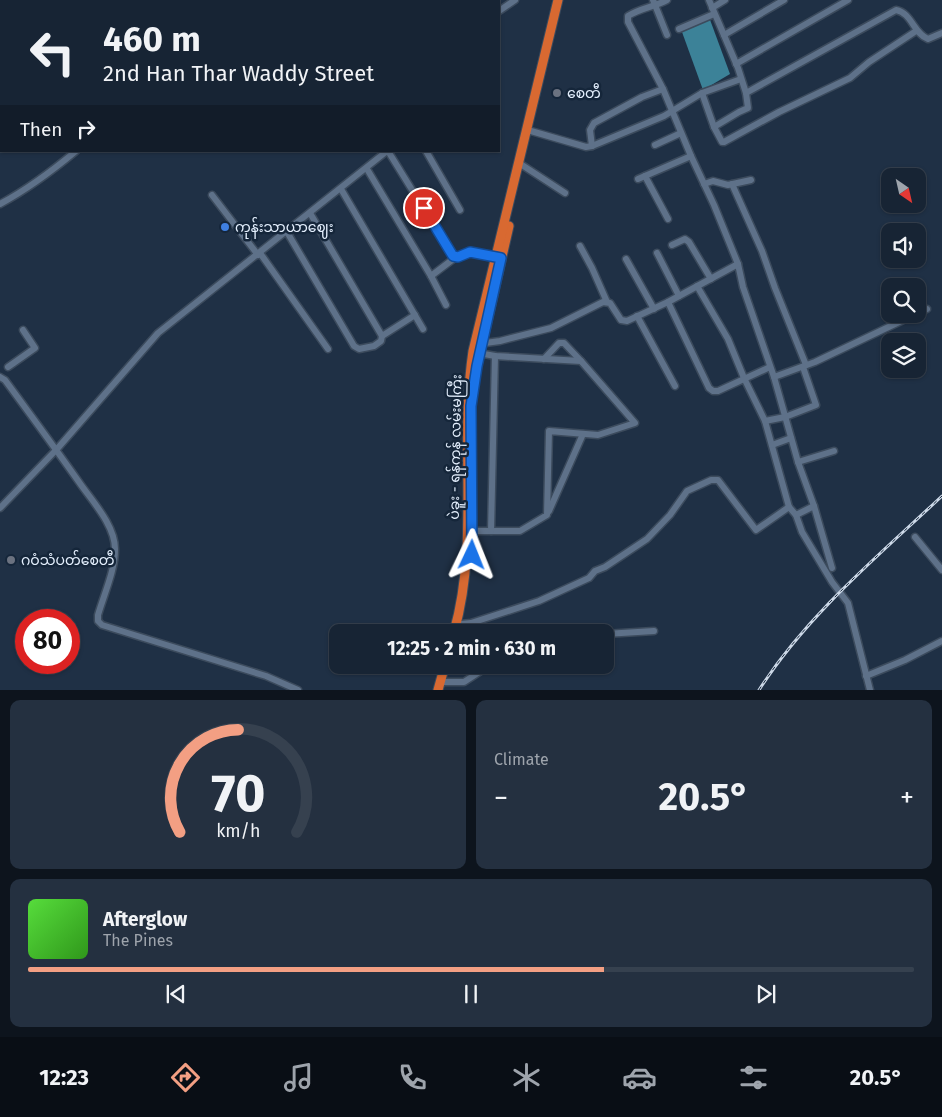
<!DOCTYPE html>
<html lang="en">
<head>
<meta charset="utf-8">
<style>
  :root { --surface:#172434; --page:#243040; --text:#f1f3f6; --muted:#9ea4ac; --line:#36414f; --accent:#f39f83 }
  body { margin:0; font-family:"Fira Sans","Noto Sans Myanmar",sans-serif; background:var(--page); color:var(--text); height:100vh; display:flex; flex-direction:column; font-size:19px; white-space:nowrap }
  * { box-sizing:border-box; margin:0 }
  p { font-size:16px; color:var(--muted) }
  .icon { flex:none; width:28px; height:28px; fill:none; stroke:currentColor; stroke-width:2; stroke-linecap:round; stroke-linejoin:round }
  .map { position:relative; height:690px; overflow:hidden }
  .side { display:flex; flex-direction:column; gap:10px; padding:10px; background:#0d141d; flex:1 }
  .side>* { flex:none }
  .guide { position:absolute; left:0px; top:0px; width:500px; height:152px; box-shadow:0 1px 4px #0004,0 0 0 1px var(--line); background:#172434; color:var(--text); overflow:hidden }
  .needle { width:32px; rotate:146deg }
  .controls { position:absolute; left:881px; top:168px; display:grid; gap:10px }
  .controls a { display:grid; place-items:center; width:45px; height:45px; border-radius:10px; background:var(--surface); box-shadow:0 1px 4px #0004,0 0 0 1px var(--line); font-size:25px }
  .speed { position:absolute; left:15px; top:609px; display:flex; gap:10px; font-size:25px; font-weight:700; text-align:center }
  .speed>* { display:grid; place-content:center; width:65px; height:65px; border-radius:50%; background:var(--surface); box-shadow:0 1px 4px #0004,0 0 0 1px var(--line); line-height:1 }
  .speed .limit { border:8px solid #d22; background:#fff; color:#111 }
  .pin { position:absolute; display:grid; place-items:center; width:42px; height:42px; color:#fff; margin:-21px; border:2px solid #fff; border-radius:50%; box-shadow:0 1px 5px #0007 }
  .me { position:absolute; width:55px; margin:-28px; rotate:2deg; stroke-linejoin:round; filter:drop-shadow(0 0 4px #0008) }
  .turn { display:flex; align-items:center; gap:18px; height:105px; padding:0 20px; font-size:22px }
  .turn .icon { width:65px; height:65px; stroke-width:2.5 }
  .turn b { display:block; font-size:35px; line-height:42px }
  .then { display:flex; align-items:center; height:48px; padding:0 20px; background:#0003; gap:10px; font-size:19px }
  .big { font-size:38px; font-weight:700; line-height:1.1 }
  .side .widget { flex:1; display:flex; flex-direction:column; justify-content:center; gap:8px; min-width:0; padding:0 18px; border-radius:10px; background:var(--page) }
  .side .dial { align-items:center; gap:0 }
  .dial svg { height:130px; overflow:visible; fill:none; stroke:var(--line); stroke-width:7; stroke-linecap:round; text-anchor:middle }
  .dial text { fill:var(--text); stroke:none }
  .song { display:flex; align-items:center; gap:15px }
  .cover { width:60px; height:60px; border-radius:8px; background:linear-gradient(135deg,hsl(110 70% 55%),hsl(110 70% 35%)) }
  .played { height:5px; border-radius:2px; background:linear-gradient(90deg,var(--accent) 65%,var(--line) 65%) }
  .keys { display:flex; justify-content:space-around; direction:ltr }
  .heat { display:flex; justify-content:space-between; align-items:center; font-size:28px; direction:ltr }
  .side .tiles { flex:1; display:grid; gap:10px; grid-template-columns:1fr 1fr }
  .widget:last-child { grid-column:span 2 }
  .trip { position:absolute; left:329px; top:624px; width:285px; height:50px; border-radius:10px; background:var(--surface); box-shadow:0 1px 4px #0004,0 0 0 1px var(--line); font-weight:700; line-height:50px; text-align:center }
  .dock { display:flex; height:80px; justify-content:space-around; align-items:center; background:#090e15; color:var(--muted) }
  .dock .icon { width:35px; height:35px }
  .dock .selected { color:var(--accent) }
  .dock b { font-size:22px; color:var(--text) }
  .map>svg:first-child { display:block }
</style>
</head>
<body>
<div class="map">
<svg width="942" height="690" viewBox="0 0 942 690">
  <rect width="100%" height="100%" fill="#1f3045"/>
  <path fill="#3c8298" d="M709,17L730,74L703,90L682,32Z"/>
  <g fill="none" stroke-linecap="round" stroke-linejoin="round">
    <g stroke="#3c4b5d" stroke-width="9">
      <g id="minor">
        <path d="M57,0L64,1"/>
        <path d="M221,0L222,1"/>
        <path d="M653,0L667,35"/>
        <path d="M667,0C654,7 640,8 628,16V22L663,89L691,156L714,205L738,264L743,287L774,377L798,462L814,506L832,568"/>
        <path d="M709,0L738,68L746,93L896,10C912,13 913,33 928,39L942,33"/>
        <path d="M116,1L118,0"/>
        <path d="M320,1L322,0"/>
        <path d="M712,8L725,0"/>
        <path d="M499,11L515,0"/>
        <path d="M679,29L714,14"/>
        <path d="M724,35L784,0"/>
        <path d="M0,54L1,56"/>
        <path d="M736,64L848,0"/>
        <path d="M702,93L714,127L739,112L748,108L746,93"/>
        <path d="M714,127L722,142H724L779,112L850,78L869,62L916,31"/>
        <path d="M531,131L586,147L592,146L664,116L702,93L741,79"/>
        <path d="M655,145L681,133"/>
        <path d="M592,146L590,130L594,123L642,97L663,89"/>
        <path d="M388,151L453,256L458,257L470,252L498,258"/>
        <path d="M426,151L460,210"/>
        <path d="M522,165L565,193"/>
        <path d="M367,169L431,276L446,305"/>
        <path d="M645,176L668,219"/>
        <path d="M638,179L691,156"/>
        <path d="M704,184L713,181L728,185L751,180"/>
        <path d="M732,184L762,251L775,288L806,365"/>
        <path d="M341,189L423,329"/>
        <path d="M212,195L258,255"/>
        <path d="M0,204C28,189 52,171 76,151"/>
        <path d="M287,232L354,346L359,349L374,346L381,341L382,336L310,213"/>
        <path d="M672,245L685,239L689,242L711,279"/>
        <path d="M580,246L592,268L607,302"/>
        <path d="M260,253L328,349"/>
        <path d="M657,253L679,296"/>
        <path d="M626,259L654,309"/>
        <path d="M431,276L456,257"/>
        <path d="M697,286L728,339L744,378L765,421L789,507L796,515L802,532L832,582L848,603L870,690"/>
        <path d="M668,302L709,388L713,391H718L770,367"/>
        <path d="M918,313L927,309"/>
        <path d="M637,316L675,386"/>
        <path d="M382,336L415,315"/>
        <path d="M478,344L500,341L551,328L603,302L610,303L621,320L627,321L668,302L738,264"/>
        <path d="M544,359L559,343H564L581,361"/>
        <path d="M8,367L35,348L23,330"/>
        <path d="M0,377L5,380C30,414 55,448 79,482C92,501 115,525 115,549C115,571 104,594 98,615V621L102,625L266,676L298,690"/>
        <path d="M774,377L815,362L916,314"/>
        <path d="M765,421L785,417L816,405L803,367"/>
        <path d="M772,445L791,438"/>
        <path d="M798,462L834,451"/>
        <path d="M0,508L57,449L158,333L387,151"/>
        <path d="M549,511L583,434"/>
        <path d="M796,515L814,506"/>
        <path d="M468,531H520L547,515L549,431L598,435L635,423L581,361L495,356L479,353"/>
        <path d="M491,531L495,356"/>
        <path d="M915,537L942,570"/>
        <path d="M461,624L471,623L539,601L589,578L595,571L605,567L647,539L670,515L687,491L711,480H718L756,530L789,507"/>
        <path d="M567,632L573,630L589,632"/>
        <path d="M605,634L654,631"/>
        <path d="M866,676L905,660L942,641"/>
        <path d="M440,682H464L490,665"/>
      </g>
    </g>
    <g stroke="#3c4b5d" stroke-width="11">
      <g id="highway">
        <path d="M474,379L509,226"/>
        <path d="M454,632C480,540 459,445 473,351L558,0"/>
        <path d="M438,690L445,665"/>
      </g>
    </g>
    <use href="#minor" stroke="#5e7189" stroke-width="6"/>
    <use href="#highway" stroke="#d86931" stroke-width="9"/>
    <g stroke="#cdd9e8" stroke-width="3">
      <path id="rail" d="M759,690C807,615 878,556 942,496"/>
    </g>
    <use href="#rail" stroke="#15263a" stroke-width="1" stroke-dasharray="4" stroke-linecap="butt"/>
  </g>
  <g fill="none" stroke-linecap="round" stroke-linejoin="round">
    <g stroke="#114b97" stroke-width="12">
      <path id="route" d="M424,208L453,256L458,257L470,252L501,258L477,366L471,406L472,555"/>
    </g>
    <use href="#route" stroke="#1a73e8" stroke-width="9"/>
  </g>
  <g fill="#6b7280" stroke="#15263a" stroke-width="2">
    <circle cx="557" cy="93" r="5"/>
    <circle cx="11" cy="560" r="5"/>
  </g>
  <circle fill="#3f7fe0" stroke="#15263a" stroke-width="2" cx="225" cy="227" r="5"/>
  <g text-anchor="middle" stroke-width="5" stroke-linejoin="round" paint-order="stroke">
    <g font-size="14" fill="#e5f0fe" stroke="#15263a" text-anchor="start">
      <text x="567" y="98">စေတီ</text>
      <text x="235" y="232">ကုန်းသာယာဈေး</text>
      <text x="21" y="565">ဂဝံသံပတ်စေတီ</text>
    </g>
    <g font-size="14" fill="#e5f0fe" stroke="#15263a">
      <text transform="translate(455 447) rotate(-89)" y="5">ပဲခူး - ရန်ကုန် လမ်းမကြီး</text>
    </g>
  </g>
</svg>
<div class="controls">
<a><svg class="needle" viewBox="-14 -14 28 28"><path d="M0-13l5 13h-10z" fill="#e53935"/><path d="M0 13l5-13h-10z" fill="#9ea4ac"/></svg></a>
<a><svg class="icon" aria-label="sound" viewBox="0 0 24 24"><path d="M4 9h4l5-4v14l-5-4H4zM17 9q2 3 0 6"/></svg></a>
<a><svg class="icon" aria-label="search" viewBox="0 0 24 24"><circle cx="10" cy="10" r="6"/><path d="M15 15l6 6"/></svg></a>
<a><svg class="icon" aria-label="layers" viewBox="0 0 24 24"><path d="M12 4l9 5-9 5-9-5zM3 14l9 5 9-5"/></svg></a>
</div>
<div class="speed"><div class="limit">80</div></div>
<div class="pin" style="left:424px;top:208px;background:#d93025"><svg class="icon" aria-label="arrive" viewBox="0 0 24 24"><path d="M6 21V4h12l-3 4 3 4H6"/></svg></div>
<svg class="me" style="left:472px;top:555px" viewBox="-20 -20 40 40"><path d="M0-17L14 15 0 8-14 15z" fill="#1a73e8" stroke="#fff" stroke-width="4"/></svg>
<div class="trip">12:25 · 2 min · 630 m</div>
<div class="guide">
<div class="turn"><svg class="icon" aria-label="left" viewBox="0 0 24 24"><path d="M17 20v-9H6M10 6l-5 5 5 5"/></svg><div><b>460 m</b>2nd Han Thar Waddy Street</div></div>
<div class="then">Then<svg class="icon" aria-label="right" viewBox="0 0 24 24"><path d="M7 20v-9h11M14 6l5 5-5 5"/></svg></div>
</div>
</div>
<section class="side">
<div class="tiles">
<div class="widget dial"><svg viewBox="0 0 100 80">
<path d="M14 69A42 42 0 1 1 86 69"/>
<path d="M14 69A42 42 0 0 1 50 6" stroke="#f39f83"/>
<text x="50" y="56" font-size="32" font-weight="700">70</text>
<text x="50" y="72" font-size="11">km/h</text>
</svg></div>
<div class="widget"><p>Climate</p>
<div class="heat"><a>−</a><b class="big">20.5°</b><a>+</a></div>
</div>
<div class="widget">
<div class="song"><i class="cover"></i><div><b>Afterglow</b><p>The Pines</p></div></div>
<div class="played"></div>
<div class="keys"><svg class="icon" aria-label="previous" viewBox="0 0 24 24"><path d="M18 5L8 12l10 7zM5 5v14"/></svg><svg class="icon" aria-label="pause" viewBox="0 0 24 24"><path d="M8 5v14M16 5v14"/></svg><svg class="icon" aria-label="next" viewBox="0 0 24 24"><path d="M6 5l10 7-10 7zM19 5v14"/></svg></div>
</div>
</div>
</section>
<nav class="dock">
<b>12:23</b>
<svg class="icon selected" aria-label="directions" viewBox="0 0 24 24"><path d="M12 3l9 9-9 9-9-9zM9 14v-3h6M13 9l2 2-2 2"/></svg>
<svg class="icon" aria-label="music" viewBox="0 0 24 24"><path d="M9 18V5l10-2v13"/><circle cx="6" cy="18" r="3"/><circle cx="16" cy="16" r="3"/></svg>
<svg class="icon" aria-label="phone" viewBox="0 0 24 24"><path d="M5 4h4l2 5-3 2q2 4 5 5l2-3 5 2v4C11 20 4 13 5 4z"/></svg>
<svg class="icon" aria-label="climate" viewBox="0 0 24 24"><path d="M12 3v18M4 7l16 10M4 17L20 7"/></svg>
<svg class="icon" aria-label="car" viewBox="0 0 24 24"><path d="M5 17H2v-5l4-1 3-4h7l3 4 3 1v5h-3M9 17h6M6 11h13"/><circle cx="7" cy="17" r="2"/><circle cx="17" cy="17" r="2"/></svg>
<svg class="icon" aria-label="filters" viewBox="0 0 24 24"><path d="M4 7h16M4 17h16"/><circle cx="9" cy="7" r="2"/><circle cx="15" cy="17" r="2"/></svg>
<b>20.5°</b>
</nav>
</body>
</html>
